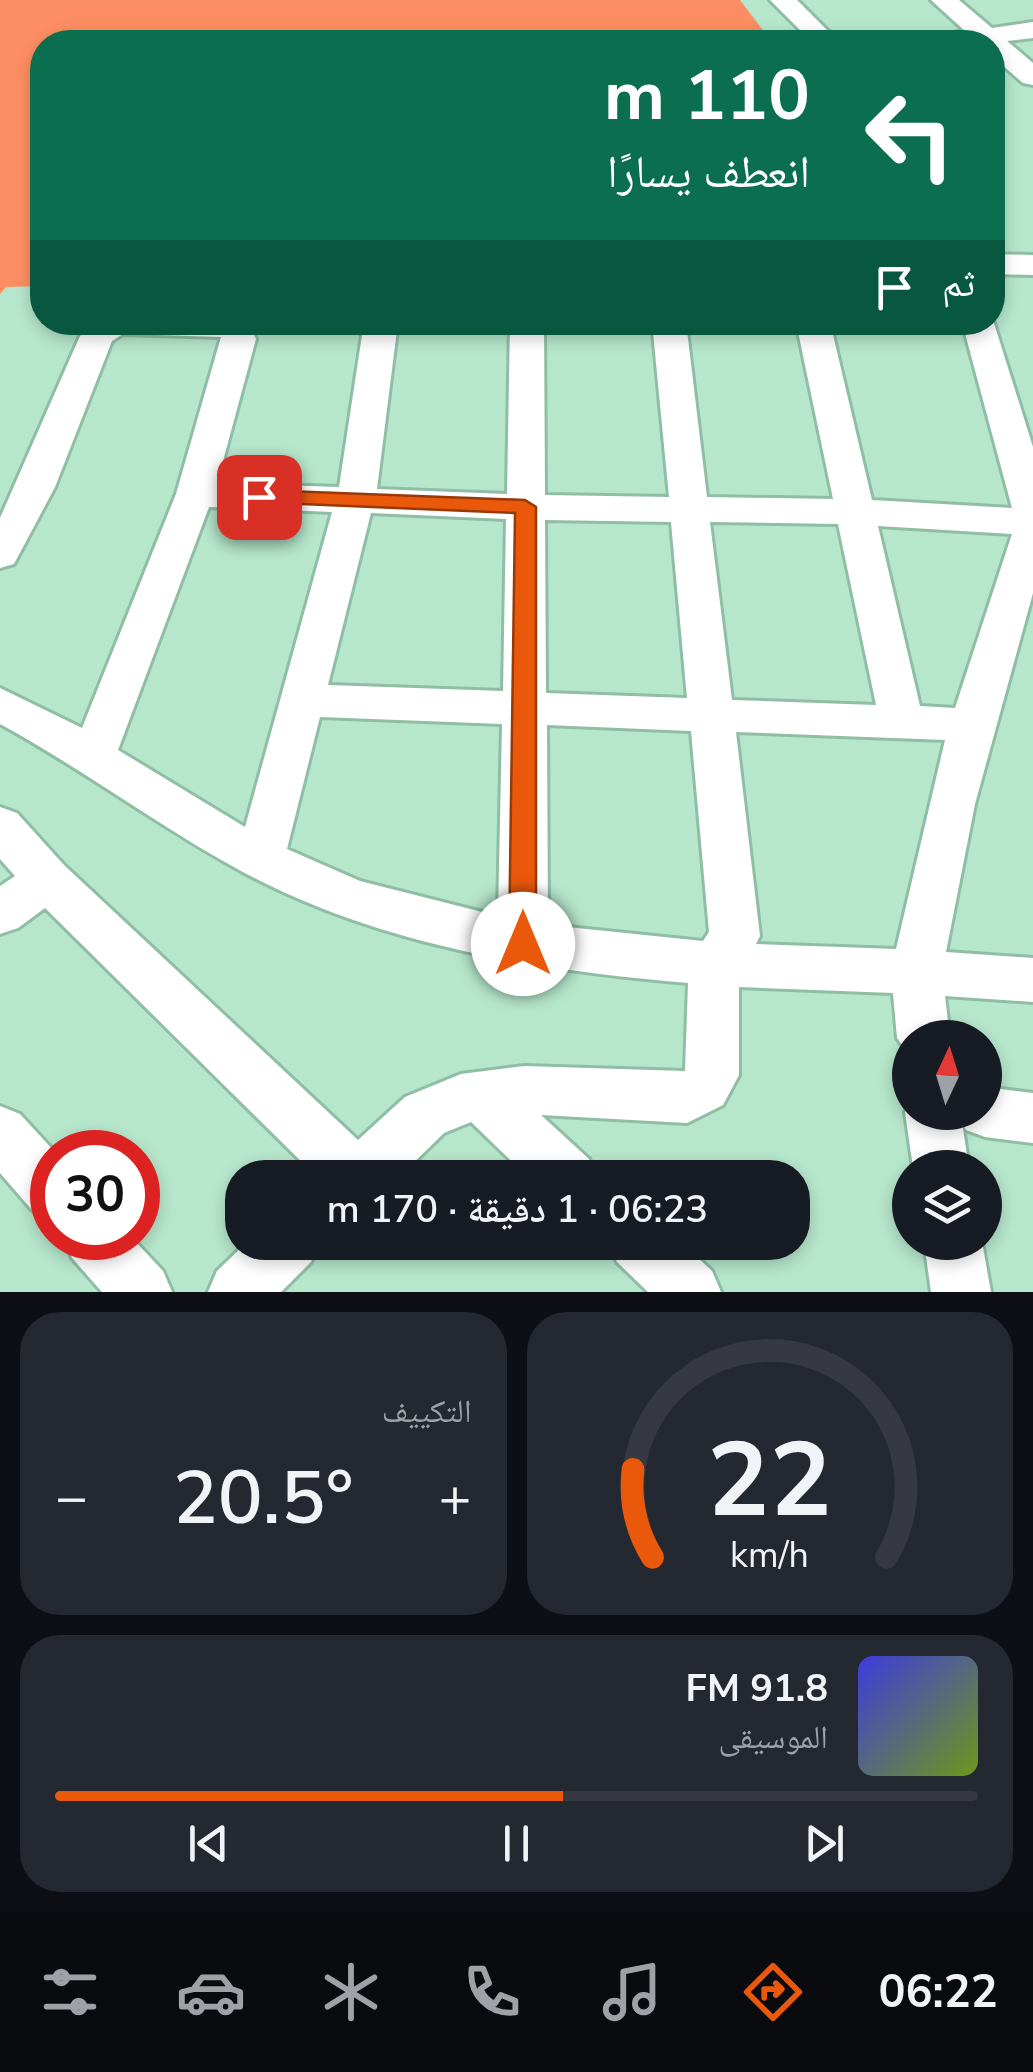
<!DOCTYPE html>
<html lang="ar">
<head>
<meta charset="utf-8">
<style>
  :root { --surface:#171b24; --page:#242831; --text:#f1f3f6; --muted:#9ea1a6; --line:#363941; --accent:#ea580c }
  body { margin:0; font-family:"Nunito Sans","Noto Naskh Arabic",sans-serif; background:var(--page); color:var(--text); direction:rtl; height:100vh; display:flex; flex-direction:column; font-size:38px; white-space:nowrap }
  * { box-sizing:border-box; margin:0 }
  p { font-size:32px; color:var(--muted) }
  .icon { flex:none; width:55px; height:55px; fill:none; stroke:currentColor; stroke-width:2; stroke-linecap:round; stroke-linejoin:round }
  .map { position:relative; height:1292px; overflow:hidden; direction:ltr }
  .panel { display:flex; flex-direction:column; gap:20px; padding:20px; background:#0d0f14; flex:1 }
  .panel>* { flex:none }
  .top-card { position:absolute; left:30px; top:30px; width:975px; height:305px; border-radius:40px; box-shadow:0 5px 15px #0003; direction:rtl; background:#0b6e4f; color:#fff; overflow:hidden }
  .needle { width:65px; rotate:4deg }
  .tools { position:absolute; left:892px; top:1020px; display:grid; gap:20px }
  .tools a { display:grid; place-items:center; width:110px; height:110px; border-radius:50%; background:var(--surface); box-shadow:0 5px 15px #0003; font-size:50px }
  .speed { position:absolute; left:30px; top:1130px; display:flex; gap:20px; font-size:50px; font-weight:700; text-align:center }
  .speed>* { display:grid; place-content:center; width:130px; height:130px; border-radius:50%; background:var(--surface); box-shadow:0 5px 15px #0003; line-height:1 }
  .speed .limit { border:15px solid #d22; background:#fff; color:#111 }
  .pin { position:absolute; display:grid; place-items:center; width:85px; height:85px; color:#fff; margin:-42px; border-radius:20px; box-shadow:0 5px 15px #0006 }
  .me { position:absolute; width:110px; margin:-55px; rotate:0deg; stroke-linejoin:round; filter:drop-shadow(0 0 8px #0008) }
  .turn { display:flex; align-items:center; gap:35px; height:210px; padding:0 30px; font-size:45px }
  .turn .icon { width:130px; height:130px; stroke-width:2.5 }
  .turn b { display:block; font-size:70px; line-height:85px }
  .then { display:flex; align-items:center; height:95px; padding:0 30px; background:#0003; gap:20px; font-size:38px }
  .big { font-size:75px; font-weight:600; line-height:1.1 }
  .panel .widget { flex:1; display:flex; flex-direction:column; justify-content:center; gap:15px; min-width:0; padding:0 35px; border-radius:40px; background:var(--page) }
  .panel .dial { align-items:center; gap:0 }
  .dial svg { height:260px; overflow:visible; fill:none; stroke:var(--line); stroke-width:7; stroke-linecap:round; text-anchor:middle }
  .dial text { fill:var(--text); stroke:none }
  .song { display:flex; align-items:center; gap:30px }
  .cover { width:120px; height:120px; border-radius:15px; background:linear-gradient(135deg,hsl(240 70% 55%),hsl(80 70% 35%)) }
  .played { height:10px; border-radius:5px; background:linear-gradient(90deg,var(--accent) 55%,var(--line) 55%) }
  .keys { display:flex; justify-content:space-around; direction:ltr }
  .heat { display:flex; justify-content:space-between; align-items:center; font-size:55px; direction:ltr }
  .panel .tiles { flex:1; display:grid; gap:20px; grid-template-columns:1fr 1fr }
  .widget:last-child { grid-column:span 2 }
  .trip { position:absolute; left:225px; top:1160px; width:585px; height:100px; border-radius:40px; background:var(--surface); box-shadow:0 5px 15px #0003; font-weight:600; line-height:100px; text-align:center; direction:rtl }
  .tab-bar { display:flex; height:160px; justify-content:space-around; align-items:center; background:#090b0e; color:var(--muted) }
  .tab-bar .icon { width:70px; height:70px }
  .tab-bar .current { color:var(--accent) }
  .tab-bar b { font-size:45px; color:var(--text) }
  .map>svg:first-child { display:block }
</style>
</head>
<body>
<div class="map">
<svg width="1033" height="1292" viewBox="0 0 1033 1292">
  <rect width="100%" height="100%" fill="#b6e6cc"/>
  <path fill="#fd8e63" d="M0,0H740L772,42H42V286L6,287L0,294Z"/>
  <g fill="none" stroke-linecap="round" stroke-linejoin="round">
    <g stroke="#8fbea5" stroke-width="6">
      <g id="minor">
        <path d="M770,0H797L839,42H812Z"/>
        <path d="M931,0H959L992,28L1033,22V38L1007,41L1033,63V85L1023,83L992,56V42H932L936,36L965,31Z"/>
        <path d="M992,254L1033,255V275L992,274Z"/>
        <path d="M992,317L1033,447V593L975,804L946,952L1033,958V1002L945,996L950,1038H910V1056L897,1038L893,993L739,987V1075L723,1105L687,1123L541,1115L589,1159L597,1178H529L471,1122L444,1133L398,1178H318L45,908L18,928L0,934V886L15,876L0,859V807L17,813L64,865L358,1140L405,1097L461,1074L524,1066L685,1071L688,983C535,970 378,945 241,871C158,826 83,769 0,724V688L82,728L176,494L221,337L123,334L112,341L55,487L14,564L0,568V518L80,336L93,322L249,324L256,339L217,483L339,487L364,322H398L377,489L507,494L510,322H544L545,495L669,497L652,322H686L707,497L833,499L796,322H830L872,500L1012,508L962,322H992ZM209,507L332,512L245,827L118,750ZM371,513L506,519L503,691L328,685ZM545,520L671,522L687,698L546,693ZM710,522L838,524L876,705L732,700ZM878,526L1012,534L955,708L920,706ZM320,717L502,724L498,916L360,881L287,849ZM547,725L691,731L709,932L703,941L548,925ZM736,732L945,740L896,949L756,944L760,936Z"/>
        <path d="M985,1087L1033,1093V1143L985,1137L966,1130L962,1122L969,1168H913L905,1112L910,1102V1112H985Z"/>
        <path d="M0,1106L20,1114L55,1152L52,1218L32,1210L0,1173Z"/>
        <path d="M64,1238H132L163,1271L172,1292H102L72,1258Z"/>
        <path d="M247,1242H319L311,1262L281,1292H208L217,1271Z"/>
        <path d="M609,1242H681L712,1271L721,1292H648L617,1262Z"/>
        <path d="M924,1242H982L991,1292H931Z"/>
      </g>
    </g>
    <use href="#minor" fill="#fff" fill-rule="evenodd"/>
  </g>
  <path fill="#ea580c" stroke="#983908" stroke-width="2.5" d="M259,490L525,500L536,507V944L532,952L523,955L513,952L509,944L515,513L252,502L249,497Z"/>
</svg>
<div class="tools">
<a><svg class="needle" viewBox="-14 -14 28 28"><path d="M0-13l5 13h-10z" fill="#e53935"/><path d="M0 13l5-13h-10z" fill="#9ea1a6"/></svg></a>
<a><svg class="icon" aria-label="layers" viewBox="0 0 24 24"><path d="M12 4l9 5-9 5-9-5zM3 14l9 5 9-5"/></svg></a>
</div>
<div class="speed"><div class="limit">30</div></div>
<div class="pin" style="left:259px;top:497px;background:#d93025"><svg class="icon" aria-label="arrive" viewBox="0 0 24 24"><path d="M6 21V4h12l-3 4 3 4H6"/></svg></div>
<svg class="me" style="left:523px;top:944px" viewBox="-20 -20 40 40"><circle r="19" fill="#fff"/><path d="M0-13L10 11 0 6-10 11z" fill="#ea580c"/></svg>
<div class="trip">06:23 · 1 دقيقة · 170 m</div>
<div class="top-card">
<div class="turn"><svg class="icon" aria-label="left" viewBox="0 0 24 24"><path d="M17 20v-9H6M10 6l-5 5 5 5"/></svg><div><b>110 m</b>انعطف يسارًا</div></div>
<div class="then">ثم<svg class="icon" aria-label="arrive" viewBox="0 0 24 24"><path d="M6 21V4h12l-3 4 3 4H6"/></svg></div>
</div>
</div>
<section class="panel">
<div class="tiles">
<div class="widget dial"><svg viewBox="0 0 100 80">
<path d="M14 69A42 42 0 1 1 86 69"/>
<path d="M14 69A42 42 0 0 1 8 42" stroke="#ea580c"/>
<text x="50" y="56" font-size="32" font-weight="700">22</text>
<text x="50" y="72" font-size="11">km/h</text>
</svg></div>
<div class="widget"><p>التكييف</p>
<div class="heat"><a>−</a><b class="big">20.5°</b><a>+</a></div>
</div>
<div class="widget">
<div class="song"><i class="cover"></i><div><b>91.8 FM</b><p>الموسيقى</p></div></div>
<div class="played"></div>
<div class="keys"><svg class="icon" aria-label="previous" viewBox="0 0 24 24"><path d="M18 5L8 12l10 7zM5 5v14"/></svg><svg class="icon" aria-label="pause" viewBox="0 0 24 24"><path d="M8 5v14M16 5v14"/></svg><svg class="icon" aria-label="next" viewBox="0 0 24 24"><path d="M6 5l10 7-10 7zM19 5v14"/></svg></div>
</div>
</div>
</section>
<nav class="tab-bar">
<b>06:22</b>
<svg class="icon current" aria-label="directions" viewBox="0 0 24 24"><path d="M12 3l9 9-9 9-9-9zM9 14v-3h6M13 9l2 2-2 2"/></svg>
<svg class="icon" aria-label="music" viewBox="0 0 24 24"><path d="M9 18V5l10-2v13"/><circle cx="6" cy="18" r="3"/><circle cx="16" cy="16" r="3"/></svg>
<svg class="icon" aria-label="phone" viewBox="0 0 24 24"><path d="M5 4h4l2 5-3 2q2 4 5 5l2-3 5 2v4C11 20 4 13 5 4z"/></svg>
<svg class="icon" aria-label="climate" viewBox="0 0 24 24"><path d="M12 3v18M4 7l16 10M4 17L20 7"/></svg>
<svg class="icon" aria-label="car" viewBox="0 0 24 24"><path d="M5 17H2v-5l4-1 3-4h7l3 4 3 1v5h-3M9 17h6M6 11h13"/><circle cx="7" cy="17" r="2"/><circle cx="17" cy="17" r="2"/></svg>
<svg class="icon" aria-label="filters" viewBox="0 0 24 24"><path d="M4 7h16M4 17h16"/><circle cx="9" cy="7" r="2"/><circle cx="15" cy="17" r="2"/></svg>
</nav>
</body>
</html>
